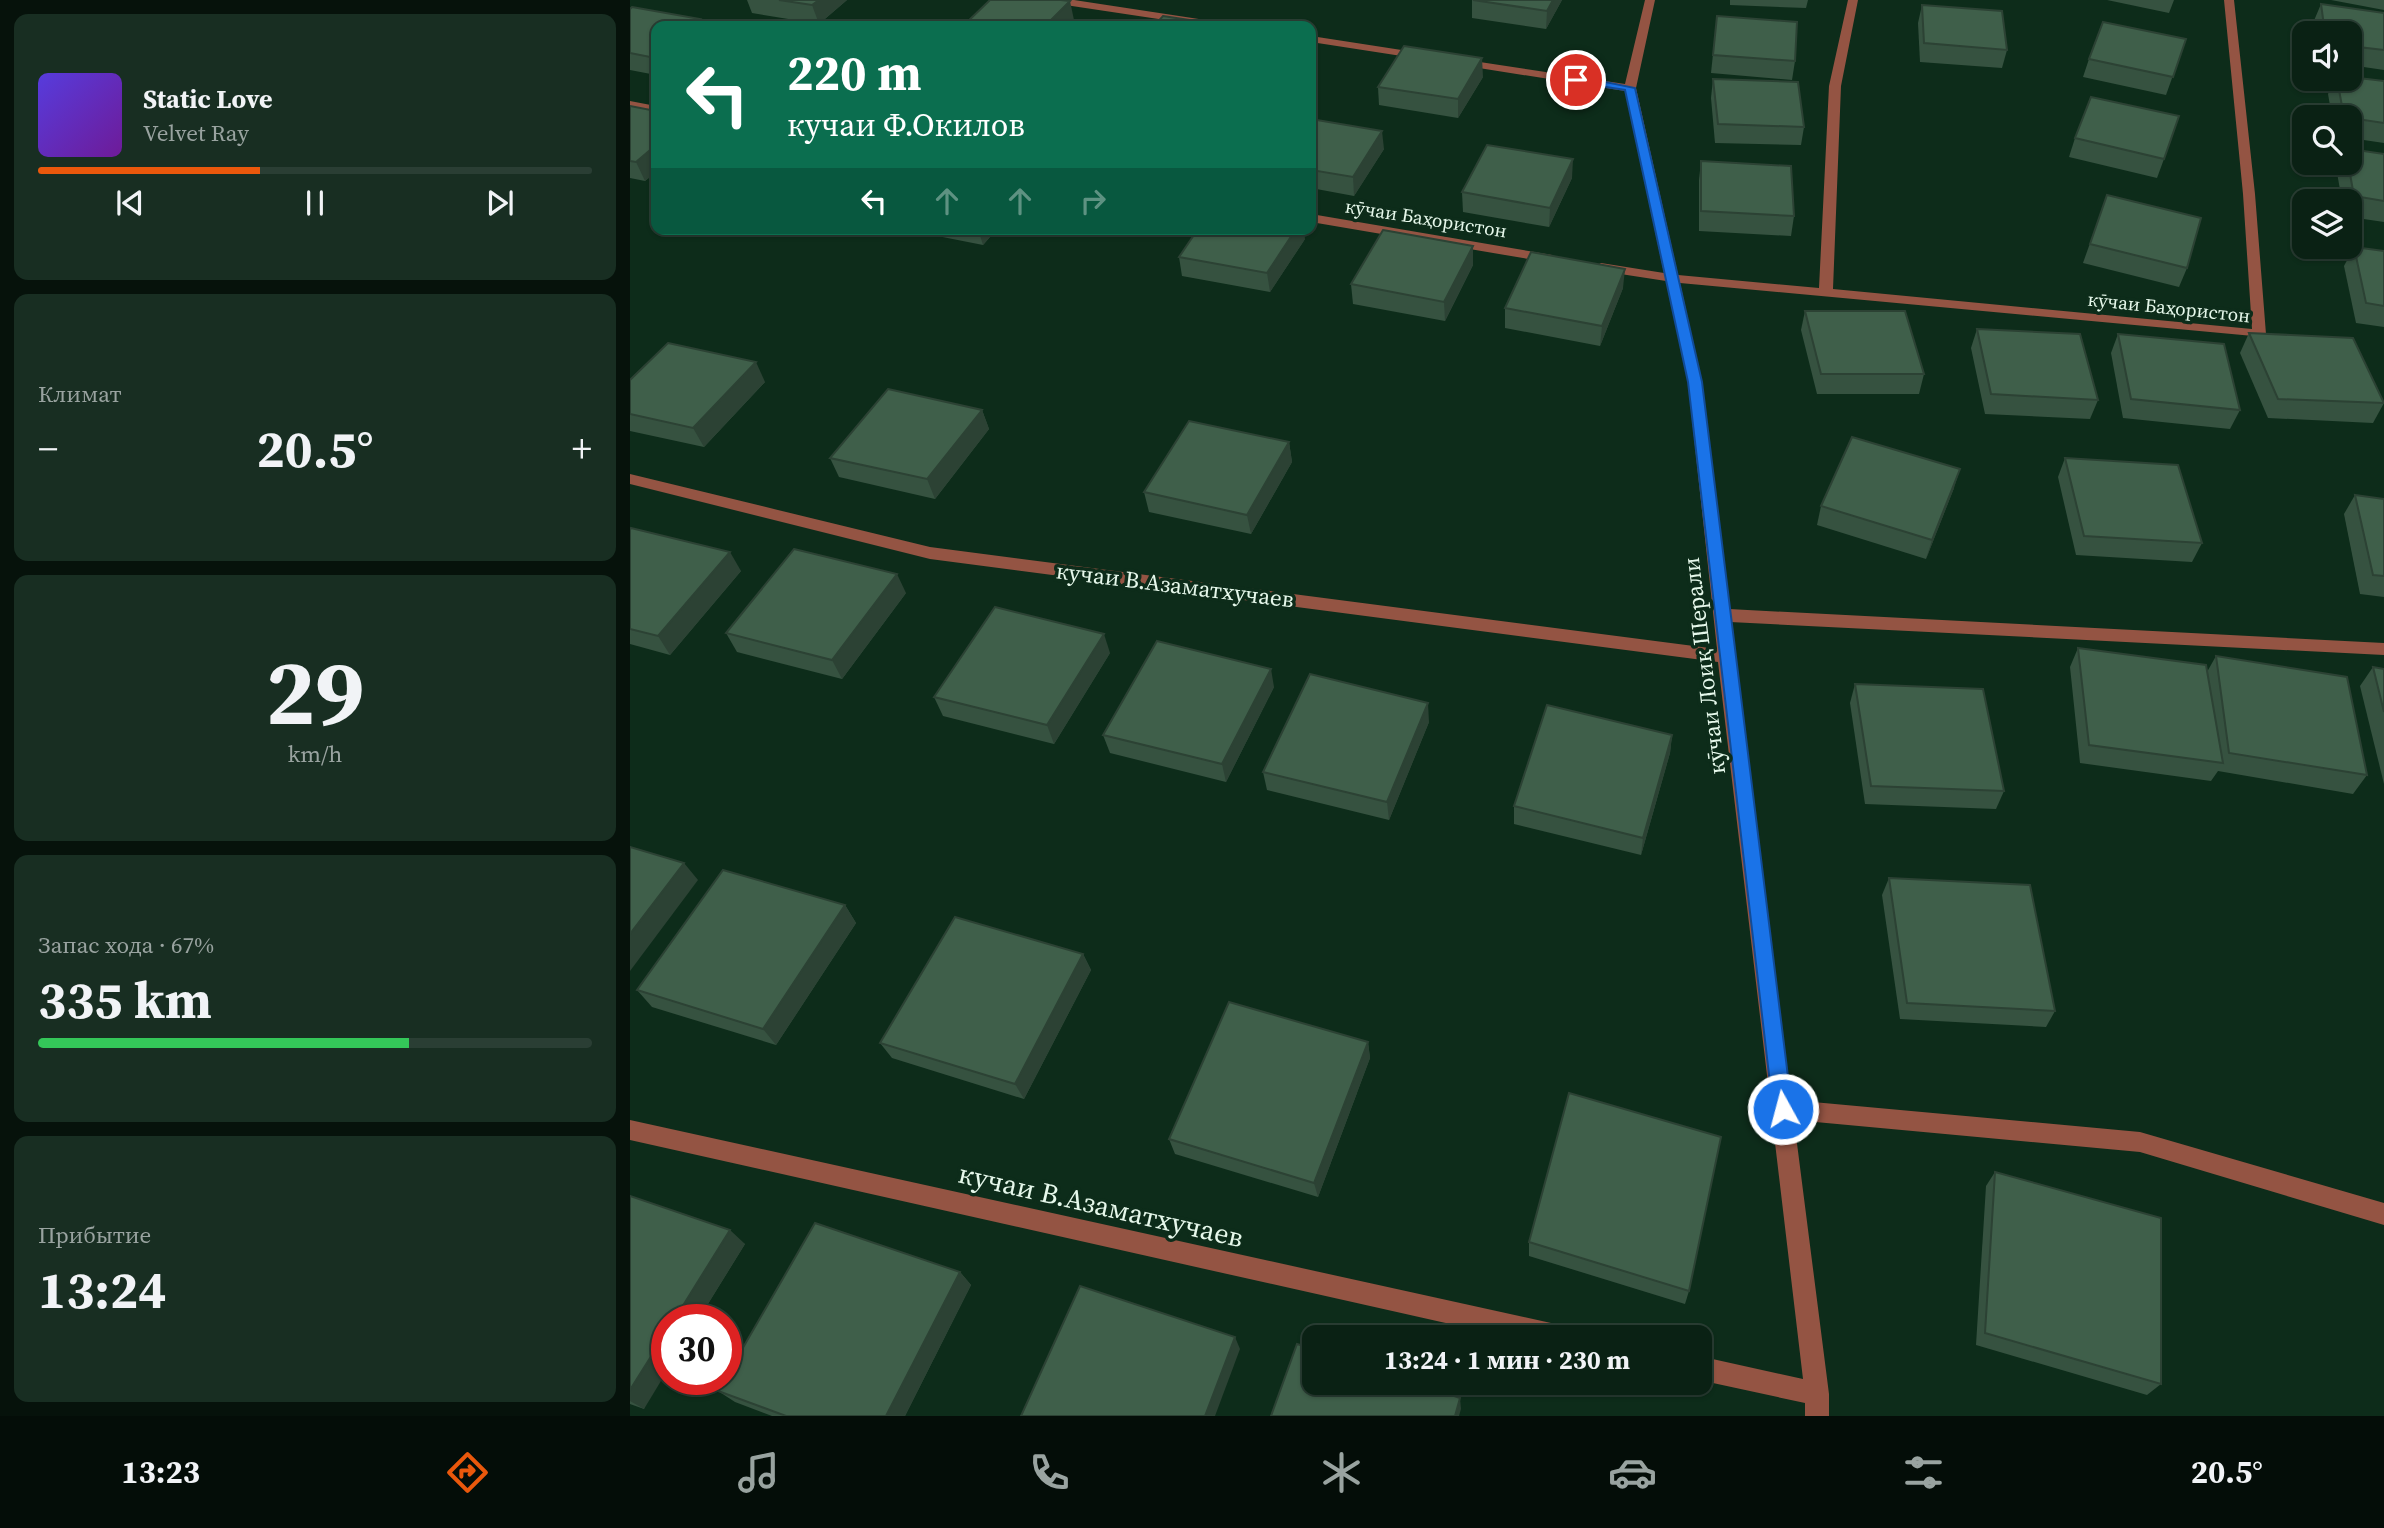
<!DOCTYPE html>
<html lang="ru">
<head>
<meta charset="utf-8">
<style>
  :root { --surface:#0a2114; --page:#182e22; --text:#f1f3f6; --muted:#99a3a0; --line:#2a3e34; --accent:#ea580c }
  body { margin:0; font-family:"Source Serif 4",serif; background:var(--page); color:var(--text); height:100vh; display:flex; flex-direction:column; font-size:26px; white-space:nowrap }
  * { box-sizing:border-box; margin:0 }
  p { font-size:23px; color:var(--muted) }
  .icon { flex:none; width:38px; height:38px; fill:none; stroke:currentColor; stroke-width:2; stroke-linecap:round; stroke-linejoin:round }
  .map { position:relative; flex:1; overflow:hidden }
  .drawer { display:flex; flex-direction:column; gap:14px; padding:14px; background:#06120b; width:630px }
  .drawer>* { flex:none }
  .banner { position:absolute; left:21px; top:21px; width:665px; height:214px; border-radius:14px; box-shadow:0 2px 5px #0004,0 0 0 2px var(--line); background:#0b6e4f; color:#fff; overflow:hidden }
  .fabs { position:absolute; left:1662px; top:21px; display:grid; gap:14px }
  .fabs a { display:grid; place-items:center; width:70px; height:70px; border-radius:14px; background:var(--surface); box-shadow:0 2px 5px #0004,0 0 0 2px var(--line); font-size:35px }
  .speed { position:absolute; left:21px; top:1304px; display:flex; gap:14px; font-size:35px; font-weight:700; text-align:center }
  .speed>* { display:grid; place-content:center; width:91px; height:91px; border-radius:50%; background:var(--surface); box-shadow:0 2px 5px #0004,0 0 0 2px var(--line); line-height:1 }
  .speed .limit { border:10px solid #d22; background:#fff; color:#111 }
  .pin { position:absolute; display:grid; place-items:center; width:60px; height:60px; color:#fff; margin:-30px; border:4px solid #fff; border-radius:50%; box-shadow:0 2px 7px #0007 }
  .me { position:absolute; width:77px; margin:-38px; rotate:353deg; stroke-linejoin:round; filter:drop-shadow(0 0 5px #0008) }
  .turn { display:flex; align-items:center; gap:24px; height:147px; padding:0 21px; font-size:32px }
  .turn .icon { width:91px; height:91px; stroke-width:2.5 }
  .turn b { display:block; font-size:49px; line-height:60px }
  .lanes { display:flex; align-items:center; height:66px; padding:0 21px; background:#0003; justify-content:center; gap:35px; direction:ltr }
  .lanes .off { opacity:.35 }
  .big { font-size:52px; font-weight:700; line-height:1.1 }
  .drawer .tile { flex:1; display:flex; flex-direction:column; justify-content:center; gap:10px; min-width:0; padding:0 24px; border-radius:14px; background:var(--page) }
  .drawer .dial { align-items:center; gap:0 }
  .dial b { font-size:91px; line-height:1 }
  .song { display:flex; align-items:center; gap:21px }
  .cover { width:84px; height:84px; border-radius:10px; background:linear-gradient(135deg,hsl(250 70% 55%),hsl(280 70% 35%)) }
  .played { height:7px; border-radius:4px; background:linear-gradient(90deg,var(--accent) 40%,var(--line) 40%) }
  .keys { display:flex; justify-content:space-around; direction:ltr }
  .heat { display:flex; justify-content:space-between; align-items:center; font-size:38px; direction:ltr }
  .charge { height:10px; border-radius:5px; background:linear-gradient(90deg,#34c759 67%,var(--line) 0) }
  .trip { position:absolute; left:672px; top:1325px; width:410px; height:70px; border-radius:14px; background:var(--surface); box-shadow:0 2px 5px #0004,0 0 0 2px var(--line); font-weight:700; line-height:70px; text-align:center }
  .tabs { display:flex; height:112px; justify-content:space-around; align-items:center; background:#040d08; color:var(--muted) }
  .tabs .icon { width:49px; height:49px }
  .tabs .selected { color:var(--accent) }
  .tabs b { font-size:32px; color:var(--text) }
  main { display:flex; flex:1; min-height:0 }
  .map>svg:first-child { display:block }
</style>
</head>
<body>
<main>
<section class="drawer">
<div class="tile">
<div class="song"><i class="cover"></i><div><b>Static Love</b><p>Velvet Ray</p></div></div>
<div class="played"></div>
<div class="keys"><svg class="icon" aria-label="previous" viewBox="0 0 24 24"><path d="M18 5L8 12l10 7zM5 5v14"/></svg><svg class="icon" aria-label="pause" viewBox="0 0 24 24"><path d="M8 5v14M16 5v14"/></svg><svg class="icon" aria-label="next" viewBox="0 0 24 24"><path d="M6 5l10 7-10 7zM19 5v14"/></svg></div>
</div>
<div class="tile"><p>Климат</p>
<div class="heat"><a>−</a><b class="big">20.5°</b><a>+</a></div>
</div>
<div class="tile dial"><b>29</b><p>km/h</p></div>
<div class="tile"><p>Запас хода · 67%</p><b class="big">335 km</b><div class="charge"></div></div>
<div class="tile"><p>Прибытие</p><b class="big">13:24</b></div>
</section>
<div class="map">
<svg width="1754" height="1416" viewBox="0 0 1754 1416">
  <rect width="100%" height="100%" fill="#0d2c1a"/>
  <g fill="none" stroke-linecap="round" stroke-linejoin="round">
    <g fill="#945443" fill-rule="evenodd">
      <path d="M417,0H444L595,23L601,26H575L422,3Z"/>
      <path d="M1015,0H1025L1006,88L1048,275L1189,288L1199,86L1218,0H1228L1211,86L1203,289L1622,329L1613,194L1594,0H1604L1625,194L1636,334L1634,337L1050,283L1072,382L1099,609L1754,643V655L1100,622L1161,1100L1510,1132L1754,1203V1225L1510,1152L1164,1120L1199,1394V1416H1175V1403L1069,1380V1356L1173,1379L1088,662L300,559L0,484V474L300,547L1087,649L1058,382L1036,281L971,271L964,267L971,263L1034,273L995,91L830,65L824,62L830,59L995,84Z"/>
      <path d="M681,36L791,53L797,56L791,59L681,42Z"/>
      <path d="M0,101L26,106V112L0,109Z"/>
      <path d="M681,214L922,255L929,259L922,263L681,222Z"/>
      <path d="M0,1120L930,1325L938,1329L942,1337H878L0,1140Z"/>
    </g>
  </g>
  <g fill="#365240">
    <path d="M117,0H217L189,24L122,13Z"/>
    <path d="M842,0H932L916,29L842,18Z"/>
    <path d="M1100,0H1178L1176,8L1100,5Z"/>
    <path d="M1477,0H1544L1539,13Z"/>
    <path d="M1701,0H1754V10Z"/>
    <path d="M1691,4L1754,13V70L1720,65V33H1685L1683,23Z"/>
    <path d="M1292,5L1377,50L1372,68L1290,62L1288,23Z"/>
    <path d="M0,9L70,19L73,26H26V75L0,70Z"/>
    <path d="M1087,16L1165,61L1162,80L1081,73Z"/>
    <path d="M1556,39L1536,95L1453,77L1459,59Z"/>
    <path d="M853,77L828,118L749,105L748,87Z"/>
    <path d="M1083,79L1174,127L1171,145L1085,143L1081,98Z"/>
    <path d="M1705,79L1754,81V143L1720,138V117H1702L1698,94Z"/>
    <path d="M0,106L26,111V172L15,181L0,178Z"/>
    <path d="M681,119L754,149L724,196L681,188Z"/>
    <path d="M1445,138L1534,159L1527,178L1439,157Z"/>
    <path d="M1754,154V222L1720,217V201H1712L1706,167L1709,163H1720Z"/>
    <path d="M1071,161L1164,216L1161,236L1069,231V180Z"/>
    <path d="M942,178L919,227L833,212L832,192Z"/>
    <path d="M1477,195L1557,268L1549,287L1453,263Z"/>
    <path d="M272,229H367L353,245Z"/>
    <path d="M675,239L640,292L552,276L549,257Z"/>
    <path d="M843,246V265L815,321L723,304L721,284Z"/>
    <path d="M1724,247L1754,251V327L1726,323L1714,266Z"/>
    <path d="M993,288L970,346L875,328V308Z"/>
    <path d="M1175,311L1294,374L1289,394H1187L1171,330Z"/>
    <path d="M1347,329L1468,400L1460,419L1355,414L1341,348Z"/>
    <path d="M1619,333L1754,403L1743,423L1638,418L1610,353Z"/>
    <path d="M1488,334L1610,410L1600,429L1493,418L1481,353Z"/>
    <path d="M0,380L135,382L74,447L0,431Z"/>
    <path d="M352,410L359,429L305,499L209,477L200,458Z"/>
    <path d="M659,442L662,462L621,534L519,512L514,492Z"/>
    <path d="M1435,458L1572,543L1562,562L1446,555L1428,477Z"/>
    <path d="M1324,488L1296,559L1187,525L1191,506Z"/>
    <path d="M1725,495L1754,499V597L1730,594L1714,514Z"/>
    <path d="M0,530L111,571L40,655L0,644Z"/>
    <path d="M276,593L212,679L107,652L96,633Z"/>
    <path d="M1448,648L1577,672L1586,656L1737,775L1723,794L1588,771L1581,781L1450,763L1440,667Z"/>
    <path d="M480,653L424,744L313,716L304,697Z"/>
    <path d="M1743,667L1754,669V784L1730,686Z"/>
    <path d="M1225,684L1374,791L1366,809L1235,804L1220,703Z"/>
    <path d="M644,687L596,782L480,753L473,735Z"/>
    <path d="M799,722L759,820L637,790L633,772Z"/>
    <path d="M1042,735L1040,753L1011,855L884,824V806Z"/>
    <path d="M1259,878L1425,1011L1416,1027L1270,1019L1252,895Z"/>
    <path d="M215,905L226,923L146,1045L22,1007L7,990Z"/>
    <path d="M453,954L461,970L394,1099L262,1058L250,1043Z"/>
    <path d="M738,1042L740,1058L688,1197L545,1154L539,1139Z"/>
    <path d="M1365,1172L1531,1384L1517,1395L1346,1345L1356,1186Z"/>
    <path d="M0,1196L115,1244L68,1320H37L14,1409L0,1404Z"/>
    <path d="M899,1242L1059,1291L1055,1304L899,1256Z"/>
    <path d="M330,1272L341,1285L275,1416H142L105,1402L88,1391Z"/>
  </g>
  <g fill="#2c4234">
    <path d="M189,0H217L189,24L182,5Z"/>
    <path d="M923,0H932L916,29L917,11Z"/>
    <path d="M440,1L444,20L438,26H415Z"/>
    <path d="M70,19L73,26H60Z"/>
    <path d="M26,52V70L20,57Z"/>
    <path d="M852,58L853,77L828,118V99Z"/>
    <path d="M752,131L754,149L724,196L723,177Z"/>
    <path d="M26,145V172L15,181L6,162Z"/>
    <path d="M943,159L942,178L919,227L920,208Z"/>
    <path d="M348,229H367L353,245Z"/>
    <path d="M666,229H674L675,239L640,292L637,273Z"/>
    <path d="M843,246V265L815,321L814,302Z"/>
    <path d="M995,269L993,288L970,346L972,326Z"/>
    <path d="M126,362L135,382L74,447L63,428Z"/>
    <path d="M352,410L359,429L305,499L297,479Z"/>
    <path d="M659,442L662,462L621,534L617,515Z"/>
    <path d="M1330,469L1324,488L1296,559L1302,540Z"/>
    <path d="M100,552L111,571L40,655L28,636Z"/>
    <path d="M267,574L276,593L212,679L202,660Z"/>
    <path d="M474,634L480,653L424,744L417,725Z"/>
    <path d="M641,669L644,687L596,782L592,764Z"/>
    <path d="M798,703L799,722L759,820L757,802Z"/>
    <path d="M1042,735L1040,753L1011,855L1013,838Z"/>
    <path d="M54,863L68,880L0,971V934Z"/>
    <path d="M215,905L226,923L146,1045L133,1029Z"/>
    <path d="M453,954L461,970L394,1099L385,1084Z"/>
    <path d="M738,1042L740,1058L688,1197L684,1183Z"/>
    <path d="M100,1230L115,1244L68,1320H44Z"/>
    <path d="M330,1272L341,1285L275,1416H256Z"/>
    <path d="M37,1331V1371L14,1409L0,1401V1390Z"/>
    <path d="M605,1337L610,1349L585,1416H575Z"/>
    <path d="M830,1398L831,1409L829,1416H825Z"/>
  </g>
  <g fill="#3f5f4a" stroke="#2c4234" stroke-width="2">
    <path d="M149,0H189L182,5Z"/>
    <path d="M360,0H431L440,1L415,26H333Z"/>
    <path d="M843,0H923L917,11Z"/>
    <path d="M1691,4L1754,13V50L1720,46V33H1695Z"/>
    <path d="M1292,5L1372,11L1377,50L1294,43Z"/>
    <path d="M2,7L70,19L60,26H26V52L20,57L0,53V9Z"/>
    <path d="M533,16L599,26H524Z"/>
    <path d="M1087,16L1167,22L1165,61L1083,55Z"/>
    <path d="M1473,22L1556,39L1543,77L1459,59Z"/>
    <path d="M774,46L852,58L828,99L748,87Z"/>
    <path d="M1720,77L1754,81V123L1720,118V117H1714L1707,79H1720Z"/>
    <path d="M1083,79L1168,82L1174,127L1088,124Z"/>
    <path d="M1461,97L1549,116L1534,159L1445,138Z"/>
    <path d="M0,106L26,111V145L6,162L0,161Z"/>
    <path d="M681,119L752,131L723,177L681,170Z"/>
    <path d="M857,145L943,159L920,208L832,192Z"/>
    <path d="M1720,149L1754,154V201L1724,196L1718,163H1720Z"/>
    <path d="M1071,161L1161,166L1164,216L1071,211Z"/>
    <path d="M1477,195L1571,218L1557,268L1460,244Z"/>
    <path d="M568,229H666L637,273L549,257Z"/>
    <path d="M753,230L843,246L814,302L721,284Z"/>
    <path d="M1724,247L1754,251V306L1736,303Z"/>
    <path d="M901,252L995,269L972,326L875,308Z"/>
    <path d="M1175,311H1275L1294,374H1191Z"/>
    <path d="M1347,329L1450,334L1468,400L1361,394Z"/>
    <path d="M1619,333L1723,338L1754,403L1648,399Z"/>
    <path d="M1488,334L1594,344L1610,410L1501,399Z"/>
    <path d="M38,343L126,362L63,428L0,414V380Z"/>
    <path d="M258,389L352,410L297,479L200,458Z"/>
    <path d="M559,421L659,442L617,515L514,492Z"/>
    <path d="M1222,437L1330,469L1302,540L1191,506Z"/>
    <path d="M1435,458L1548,465L1572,543L1454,536Z"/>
    <path d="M1725,495L1754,499V576L1743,575Z"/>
    <path d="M1,528L100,552L28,636L0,629V530Z"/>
    <path d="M164,549L267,574L202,660L96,633Z"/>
    <path d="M365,607L474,634L417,725L304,697Z"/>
    <path d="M527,641L641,669L592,764L473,735Z"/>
    <path d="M1448,648L1576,665L1593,763L1459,745Z"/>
    <path d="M1586,656L1717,677L1737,775L1599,753Z"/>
    <path d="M1743,667L1754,669V712Z"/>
    <path d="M680,674L798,703L757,802L633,772Z"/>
    <path d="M1225,684L1353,689L1374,791L1241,786Z"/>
    <path d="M917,705L1042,735L1013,838L884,806Z"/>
    <path d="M0,847L54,863L0,934Z"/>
    <path d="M93,870L215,905L133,1029L7,990Z"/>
    <path d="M1259,878L1400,885L1425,1011L1277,1003Z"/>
    <path d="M325,917L453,954L385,1084L250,1043Z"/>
    <path d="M599,1002L738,1042L684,1183L539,1139Z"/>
    <path d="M939,1093L1091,1137L1059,1291L899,1242Z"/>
    <path d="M1365,1172L1531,1218V1384L1355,1333Z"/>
    <path d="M0,1196L100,1230L44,1320H37V1331L0,1390Z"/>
    <path d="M185,1223L330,1272L256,1416H156L88,1391Z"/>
    <path d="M450,1286L605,1337L575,1416H391Z"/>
    <path d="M667,1344L684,1349V1382H784L830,1398L825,1416H641Z"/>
  </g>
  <path fill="#1a73e8" stroke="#114b97" stroke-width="2" d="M946,76L1005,88L1072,382L1162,1109L1160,1115L1153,1118L1146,1115L1143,1109L1058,382L995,90L943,82L941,80Z"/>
  <g text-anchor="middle" stroke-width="7" stroke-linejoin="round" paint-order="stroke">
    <g font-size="19" fill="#e6f8eb" stroke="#0d2c1a">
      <text transform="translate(796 218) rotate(9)" y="7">кӯчаи Баҳористон</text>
      <text transform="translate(1539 307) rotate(6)" y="7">кӯчаи Баҳористон</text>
    </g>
    <g font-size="23" fill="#e6f8eb" stroke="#0d2c1a">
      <text transform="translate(545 585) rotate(7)" y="8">кучаи В.Азаматхучаев</text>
      <text transform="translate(1074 666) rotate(-97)" y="8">кӯчаи Лоиқ Шерали</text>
    </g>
    <g font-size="28" fill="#e6f8eb" stroke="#0d2c1a">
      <text transform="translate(471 1205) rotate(13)" y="10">кучаи В.Азаматхучаев</text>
    </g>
  </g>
</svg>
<div class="fabs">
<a><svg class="icon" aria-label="sound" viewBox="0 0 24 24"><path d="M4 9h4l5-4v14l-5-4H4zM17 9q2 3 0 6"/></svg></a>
<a><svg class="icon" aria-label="search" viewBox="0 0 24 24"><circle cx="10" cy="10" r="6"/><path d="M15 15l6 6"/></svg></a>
<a><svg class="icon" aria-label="layers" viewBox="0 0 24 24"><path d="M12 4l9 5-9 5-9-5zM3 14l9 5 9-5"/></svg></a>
</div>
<div class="speed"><div class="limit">30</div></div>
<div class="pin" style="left:946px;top:80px;background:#d93025"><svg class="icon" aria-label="arrive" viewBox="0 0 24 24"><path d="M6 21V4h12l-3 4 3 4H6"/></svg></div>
<svg class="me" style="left:1153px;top:1109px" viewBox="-20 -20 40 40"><circle r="17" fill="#1a73e8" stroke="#fff" stroke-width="3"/><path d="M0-11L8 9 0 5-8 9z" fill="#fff"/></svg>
<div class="trip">13:24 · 1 мин · 230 m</div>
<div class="banner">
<div class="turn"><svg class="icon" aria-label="left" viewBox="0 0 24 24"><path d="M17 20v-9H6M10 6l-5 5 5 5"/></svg><div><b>220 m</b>кучаи Ф.Окилов</div></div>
<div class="lanes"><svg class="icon" aria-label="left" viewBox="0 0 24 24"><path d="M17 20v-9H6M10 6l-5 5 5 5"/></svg><svg class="icon off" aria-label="ahead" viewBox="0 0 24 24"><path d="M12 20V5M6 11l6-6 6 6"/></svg><svg class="icon off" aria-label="ahead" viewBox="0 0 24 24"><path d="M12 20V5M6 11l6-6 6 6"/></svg><svg class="icon off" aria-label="right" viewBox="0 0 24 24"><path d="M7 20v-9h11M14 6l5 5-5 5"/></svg></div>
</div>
</div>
</main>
<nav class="tabs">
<b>13:23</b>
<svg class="icon selected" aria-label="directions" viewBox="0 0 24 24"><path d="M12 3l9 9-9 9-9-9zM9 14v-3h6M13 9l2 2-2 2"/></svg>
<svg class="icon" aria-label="music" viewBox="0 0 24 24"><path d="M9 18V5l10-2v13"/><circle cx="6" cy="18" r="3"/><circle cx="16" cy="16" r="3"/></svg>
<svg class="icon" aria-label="phone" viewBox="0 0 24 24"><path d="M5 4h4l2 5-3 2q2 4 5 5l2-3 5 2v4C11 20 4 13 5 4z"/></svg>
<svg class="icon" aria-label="climate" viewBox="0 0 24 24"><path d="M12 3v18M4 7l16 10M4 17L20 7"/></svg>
<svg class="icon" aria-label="car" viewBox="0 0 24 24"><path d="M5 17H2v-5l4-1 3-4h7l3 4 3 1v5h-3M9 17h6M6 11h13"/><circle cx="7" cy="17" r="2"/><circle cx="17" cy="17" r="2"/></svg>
<svg class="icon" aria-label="filters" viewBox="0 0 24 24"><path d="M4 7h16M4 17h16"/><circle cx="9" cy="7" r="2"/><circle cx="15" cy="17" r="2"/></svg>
<b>20.5°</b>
</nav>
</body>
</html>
